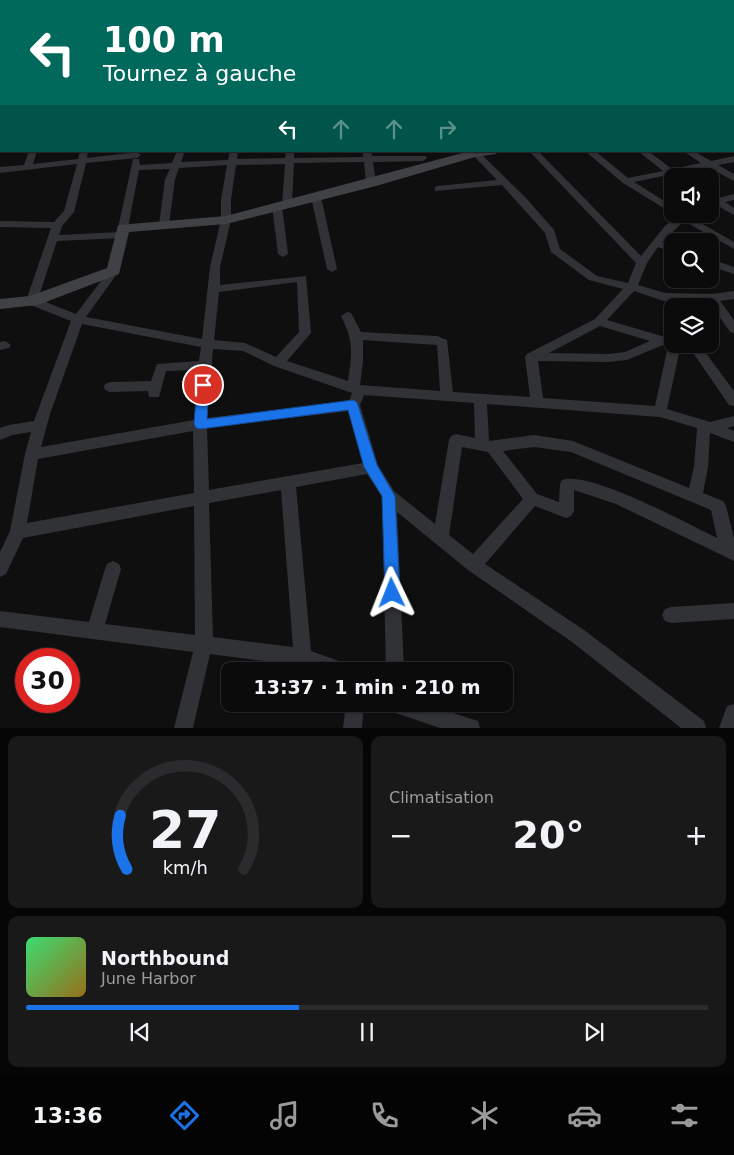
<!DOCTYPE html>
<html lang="fr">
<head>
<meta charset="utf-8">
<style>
  :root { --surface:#0b0b0c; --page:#19191a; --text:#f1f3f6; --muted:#9a9b9d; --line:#2b2b2d; --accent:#1a73e8 }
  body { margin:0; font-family:"DejaVu Sans",sans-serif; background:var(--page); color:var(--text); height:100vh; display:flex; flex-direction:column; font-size:19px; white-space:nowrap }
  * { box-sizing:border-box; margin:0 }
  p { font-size:16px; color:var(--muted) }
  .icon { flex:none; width:28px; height:28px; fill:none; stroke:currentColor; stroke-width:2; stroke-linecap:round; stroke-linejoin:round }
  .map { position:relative; height:728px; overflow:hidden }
  .sheet { display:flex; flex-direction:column; gap:8px; padding:8px; background:#060607; flex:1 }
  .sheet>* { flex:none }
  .hud { position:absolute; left:0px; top:0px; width:735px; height:152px; box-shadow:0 1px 4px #0004,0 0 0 1px var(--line); background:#00695c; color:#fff; overflow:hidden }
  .controls { position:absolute; left:664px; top:168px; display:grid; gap:10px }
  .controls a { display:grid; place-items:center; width:55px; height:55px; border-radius:10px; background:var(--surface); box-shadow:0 1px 4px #0004,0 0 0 1px var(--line); font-size:25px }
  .speed { position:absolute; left:15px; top:648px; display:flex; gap:10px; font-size:25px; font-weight:700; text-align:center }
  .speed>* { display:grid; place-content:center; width:65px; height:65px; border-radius:50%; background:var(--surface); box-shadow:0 1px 4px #0004,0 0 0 1px var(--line); line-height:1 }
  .speed .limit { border:8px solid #d22; background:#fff; color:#111 }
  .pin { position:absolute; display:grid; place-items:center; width:42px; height:42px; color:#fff; margin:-21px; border:2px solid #fff; border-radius:50%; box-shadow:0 1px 5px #0007 }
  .me { position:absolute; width:55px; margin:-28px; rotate:358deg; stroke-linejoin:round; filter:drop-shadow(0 0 4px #0008) }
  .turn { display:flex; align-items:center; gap:18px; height:105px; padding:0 20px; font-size:22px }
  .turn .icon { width:65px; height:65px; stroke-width:2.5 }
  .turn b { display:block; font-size:35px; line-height:42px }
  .lanes { display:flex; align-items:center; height:48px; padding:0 20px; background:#0003; justify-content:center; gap:25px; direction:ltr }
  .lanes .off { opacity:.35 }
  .big { font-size:38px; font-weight:600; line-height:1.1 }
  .sheet .tile { flex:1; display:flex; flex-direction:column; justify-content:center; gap:8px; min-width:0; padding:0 18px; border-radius:10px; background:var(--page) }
  .sheet .dial { align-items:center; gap:0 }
  .dial svg { height:130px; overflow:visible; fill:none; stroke:var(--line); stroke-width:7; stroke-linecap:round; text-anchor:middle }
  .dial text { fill:var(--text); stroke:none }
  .song { display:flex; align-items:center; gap:15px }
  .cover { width:60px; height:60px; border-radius:8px; background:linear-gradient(135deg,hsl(140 70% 55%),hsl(40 70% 35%)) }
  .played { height:5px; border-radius:2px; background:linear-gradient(90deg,var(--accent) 40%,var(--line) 40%) }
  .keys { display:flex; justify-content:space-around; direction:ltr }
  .heat { display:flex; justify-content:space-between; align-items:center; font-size:28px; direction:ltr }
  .sheet .tiles { flex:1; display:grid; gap:8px; grid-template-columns:1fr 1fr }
  .tile:last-child { grid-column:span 2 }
  .trip { position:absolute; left:221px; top:662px; width:292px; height:50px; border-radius:10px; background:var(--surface); box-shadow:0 1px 4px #0004,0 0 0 1px var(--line); font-weight:600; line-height:50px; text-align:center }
  .dock { display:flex; height:80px; justify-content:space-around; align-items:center; background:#040405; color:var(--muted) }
  .dock .icon { width:35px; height:35px }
  .dock .selected { color:var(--accent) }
  .dock b { font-size:22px; color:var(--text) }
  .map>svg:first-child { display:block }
</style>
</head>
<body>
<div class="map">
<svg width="734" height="728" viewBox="0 0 734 728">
  <rect width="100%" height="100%" fill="#0f0f10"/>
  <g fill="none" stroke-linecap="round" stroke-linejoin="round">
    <g fill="#313235" fill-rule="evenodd">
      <path d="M167,0H173L174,1H168Z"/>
      <path d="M205,0H211L212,1H206Z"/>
      <rect x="235" y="0" width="6" height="1"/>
      <rect x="271" y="0" width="6" height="1"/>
      <path d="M300,0H306L307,1H301Z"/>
      <rect x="330" y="0" width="6" height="1"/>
      <rect x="360" y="0" width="6" height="1"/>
      <rect x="393" y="0" width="6" height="1"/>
      <path d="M461,0H467L468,1H462Z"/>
      <path d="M666,0H672L673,1H667Z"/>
      <path d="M701,0H708L709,1H702Z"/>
      <rect x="0" y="19" width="1" height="4"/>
      <rect x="0" y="35" width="1" height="4"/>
      <path d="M29,151H37L33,164L78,159L80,151H88L87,158L137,152L141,155L137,158L86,163L74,212L62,226L59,235L121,232L126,235L121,238L57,241L38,299L76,314L110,269L114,268L119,271L86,317L202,339L210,267L221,220V200L227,165L179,168L175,179L169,225L164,228L159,225L165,179L170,169L139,170L128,228L123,231L118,228L133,159H139L140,165L172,163L177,151H185L181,162L228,160L230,151H238L237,159L285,158L286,151H294V158L363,157V151H371L372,156H426L427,158L423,161L373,162L376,183L371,186L366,183L364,162L294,163L292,204L287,207L282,204L285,164L236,165L231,200V220L220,267V285L306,276L311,333L287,361L348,381C352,353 354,342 341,316L347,312L351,313L361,332L437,336L447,340L453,392L530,397L525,357L527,354L595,319L623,289L589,280L551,252L545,233L502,185L435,191V187L438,186L497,180L469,151H478L526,198L554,230L560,249L597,276L628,283L636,263L529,151H538L641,256L665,226L677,217L673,214H685L734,242V249L684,221L662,242L672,246V252L658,247L647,263L638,285L665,293L712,294L734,291V299L720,301L734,320V333L730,332L709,302L664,301L634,291L607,320L672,339V344H681L667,409L710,422L734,416V426L727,428L734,431V442L710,433L708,467L703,493L723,501L726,506L734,538V561L616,504L574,490V511L571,516L566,518L535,506L485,564L584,630L704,721L706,728H681L572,642L468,570L397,512L404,671H386L382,497L367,474L296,487L311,651L350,665L353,671H319L303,666L210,654L193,728H174L193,652L0,627V611L89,622L105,569L107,564L113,561L119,564L121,569L105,624L195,635L194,506L23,538L6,574L0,577V552L10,531L25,454L31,432L12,435L0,440V428L9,425L34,421L71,321L28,304L26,301L51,228L0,227V221L54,222L64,211L77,164L0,173V167L24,165ZM297,282L299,332L276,357L245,343L214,340L219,292ZM82,324L201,347L199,361L157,364L151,381L110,382L105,384L104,387L105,390L110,392L148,391L149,397H159L166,371L198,370L194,420L41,447L50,414ZM600,326L650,341L625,352L608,354L549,353ZM363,340L437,345L440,391L360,385L363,362ZM663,345L668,346L655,406L543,398L538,361L608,362L627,360ZM213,349L243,351L274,366L352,393L349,401L207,418ZM364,395L474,403L475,438L456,434L451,436L449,440L435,524L394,491L378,465L360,405ZM487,404L660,417L697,428L694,467L689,488L573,441L534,435L489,441ZM348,411L363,463L209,490L207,428ZM193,431L194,493L27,523L38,459ZM462,447L488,452L523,499L473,554L449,535ZM534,447L571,452L711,510L717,538C688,524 589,470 562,480L560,484L559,502L537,494L503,451ZM281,490L293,647L213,637L209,503Z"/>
      <path d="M585,151H595L628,178L663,171L638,151H648L672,169L701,163L683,151H694L711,161L734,156V162L718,165L734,174V181L708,167L677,173L678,176L672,177L668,175L634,182L672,206V213L623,183Z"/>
      <path d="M316,194L321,197L337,269L332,272L327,269L311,197Z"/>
      <path d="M710,194L719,198L734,194V200L725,202L734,208V215L716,205H710Z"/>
      <path d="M277,203L282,206L288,254L283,257L278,254L272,206Z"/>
      <path d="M710,259L734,267V274L710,266Z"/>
      <path d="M5,341L11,345L9,348L0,350V342Z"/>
      <path d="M687,344H699L734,391V406L729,405Z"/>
      <path d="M734,603V619L671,623L665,621L662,615L665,609L671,607Z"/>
      <path d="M346,704H364L362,728H343Z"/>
      <path d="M388,704H425L478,721L480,728H440L390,711Z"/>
      <path d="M734,704V728H719L727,706Z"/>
    </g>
    <path fill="#3f4145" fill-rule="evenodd" d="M470,151H498L496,154L475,157L376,186L226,224L129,232L119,274L38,305L0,309V299L30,296L107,268L118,225L226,216Z"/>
  </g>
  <path fill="#1a73e8" stroke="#114b97" d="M203,381L209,385L207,419L353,400L357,402L377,465L395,496L400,593L397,598L392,600L387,598L385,593L382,496L364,467L348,410L200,429L196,428L194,424L197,385Z"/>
</svg>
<div class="controls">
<a><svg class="icon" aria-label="sound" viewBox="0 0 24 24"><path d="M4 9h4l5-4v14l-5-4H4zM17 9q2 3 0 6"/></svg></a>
<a><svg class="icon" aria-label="search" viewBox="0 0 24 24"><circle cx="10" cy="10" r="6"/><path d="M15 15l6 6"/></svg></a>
<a><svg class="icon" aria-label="layers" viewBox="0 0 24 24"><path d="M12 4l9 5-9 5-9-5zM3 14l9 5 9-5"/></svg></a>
</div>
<div class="speed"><div class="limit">30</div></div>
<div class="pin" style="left:203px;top:385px;background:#d93025"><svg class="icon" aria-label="arrive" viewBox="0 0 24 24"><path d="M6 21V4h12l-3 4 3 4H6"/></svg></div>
<svg class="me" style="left:392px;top:593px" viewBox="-20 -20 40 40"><path d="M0-17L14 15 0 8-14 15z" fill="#1a73e8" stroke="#fff" stroke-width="4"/></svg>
<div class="trip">13:37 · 1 min · 210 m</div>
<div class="hud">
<div class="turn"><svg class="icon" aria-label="left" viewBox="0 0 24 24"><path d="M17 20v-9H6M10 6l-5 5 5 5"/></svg><div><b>100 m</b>Tournez à gauche</div></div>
<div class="lanes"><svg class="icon" aria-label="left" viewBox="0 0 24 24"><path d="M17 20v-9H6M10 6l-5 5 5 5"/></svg><svg class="icon off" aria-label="ahead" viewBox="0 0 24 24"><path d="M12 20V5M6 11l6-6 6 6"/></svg><svg class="icon off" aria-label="ahead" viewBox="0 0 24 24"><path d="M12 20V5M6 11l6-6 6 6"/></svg><svg class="icon off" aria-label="right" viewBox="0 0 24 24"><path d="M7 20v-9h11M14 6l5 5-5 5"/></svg></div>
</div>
</div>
<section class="sheet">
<div class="tiles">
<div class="tile dial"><svg viewBox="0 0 100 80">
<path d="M14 69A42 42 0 1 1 86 69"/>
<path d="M14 69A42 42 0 0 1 10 36" stroke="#1a73e8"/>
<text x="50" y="56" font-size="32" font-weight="700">27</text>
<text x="50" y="72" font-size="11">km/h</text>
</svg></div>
<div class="tile"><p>Climatisation</p>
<div class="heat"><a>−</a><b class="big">20°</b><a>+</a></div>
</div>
<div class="tile">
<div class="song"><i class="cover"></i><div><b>Northbound</b><p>June Harbor</p></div></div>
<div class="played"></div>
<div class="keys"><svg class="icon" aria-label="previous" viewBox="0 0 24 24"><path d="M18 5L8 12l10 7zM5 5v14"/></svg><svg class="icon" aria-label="pause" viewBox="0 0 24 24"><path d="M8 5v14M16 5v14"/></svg><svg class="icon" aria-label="next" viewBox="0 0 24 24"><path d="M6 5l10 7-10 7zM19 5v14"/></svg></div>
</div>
</div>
</section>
<nav class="dock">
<b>13:36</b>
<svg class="icon selected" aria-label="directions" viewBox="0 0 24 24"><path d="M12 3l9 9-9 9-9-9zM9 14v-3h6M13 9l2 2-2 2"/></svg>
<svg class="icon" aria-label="music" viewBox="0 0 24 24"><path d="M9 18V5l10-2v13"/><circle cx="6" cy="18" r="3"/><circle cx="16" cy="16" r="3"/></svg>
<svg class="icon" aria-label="phone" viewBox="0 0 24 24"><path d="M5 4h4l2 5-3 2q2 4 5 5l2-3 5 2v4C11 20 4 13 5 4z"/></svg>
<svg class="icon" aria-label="climate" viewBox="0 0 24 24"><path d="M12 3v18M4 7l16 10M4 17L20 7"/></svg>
<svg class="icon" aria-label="car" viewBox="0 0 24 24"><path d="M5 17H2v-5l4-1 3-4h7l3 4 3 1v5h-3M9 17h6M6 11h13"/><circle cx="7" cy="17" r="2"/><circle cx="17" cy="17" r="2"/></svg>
<svg class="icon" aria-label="filters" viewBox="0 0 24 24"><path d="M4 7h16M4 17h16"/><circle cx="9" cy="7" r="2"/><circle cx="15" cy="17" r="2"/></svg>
</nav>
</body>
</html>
